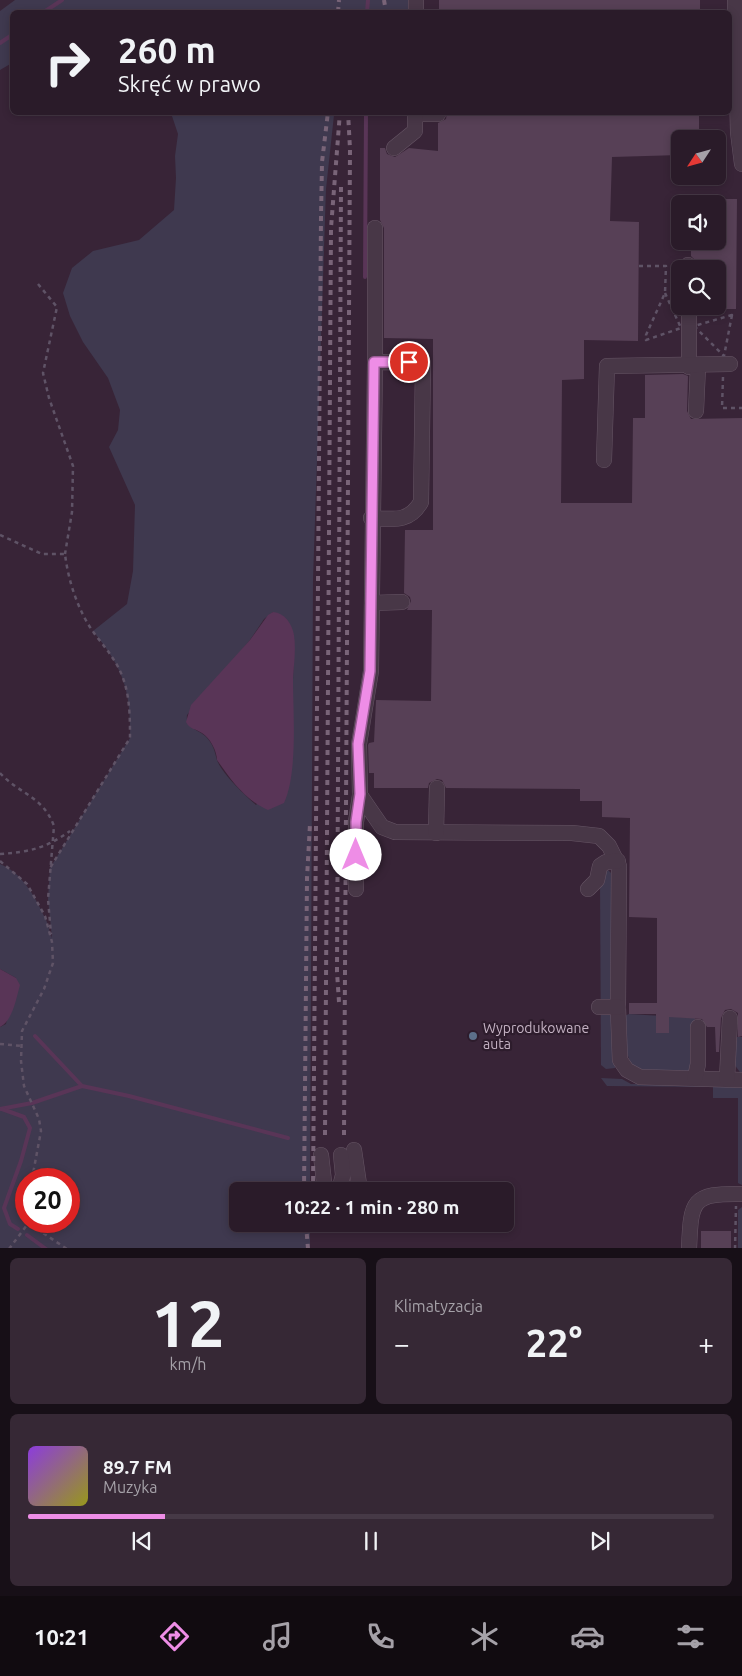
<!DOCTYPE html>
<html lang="pl">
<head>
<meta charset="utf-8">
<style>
  :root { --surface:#2a1b29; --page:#362835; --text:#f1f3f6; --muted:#a5a1a8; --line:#463946; --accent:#ee8de6 }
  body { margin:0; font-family:Ubuntu,sans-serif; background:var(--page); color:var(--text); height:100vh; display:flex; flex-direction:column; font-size:19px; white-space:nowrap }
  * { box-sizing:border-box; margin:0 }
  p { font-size:16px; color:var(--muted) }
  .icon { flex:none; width:28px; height:28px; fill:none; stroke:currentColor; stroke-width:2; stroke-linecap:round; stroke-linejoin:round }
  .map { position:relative; height:1248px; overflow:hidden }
  .panel { display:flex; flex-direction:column; gap:10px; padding:10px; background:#170f17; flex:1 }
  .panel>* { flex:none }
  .banner { position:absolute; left:10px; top:10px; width:722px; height:105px; border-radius:8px; box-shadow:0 2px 8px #0003,0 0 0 1px var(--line); background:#2a1b29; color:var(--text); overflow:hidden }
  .needle { width:32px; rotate:234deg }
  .controls { position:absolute; left:671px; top:130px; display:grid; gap:10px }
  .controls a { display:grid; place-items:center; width:55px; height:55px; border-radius:8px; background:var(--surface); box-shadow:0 2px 8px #0003,0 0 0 1px var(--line); font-size:25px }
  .speed { position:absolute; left:15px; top:1168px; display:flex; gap:10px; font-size:25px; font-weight:700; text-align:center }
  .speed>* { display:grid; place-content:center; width:65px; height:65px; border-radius:50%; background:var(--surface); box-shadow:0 2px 8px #0003,0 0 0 1px var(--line); line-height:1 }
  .speed .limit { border:8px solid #d22; background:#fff; color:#111 }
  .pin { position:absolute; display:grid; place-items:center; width:42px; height:42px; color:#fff; margin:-21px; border:2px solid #fff; border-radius:50%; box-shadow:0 1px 5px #0007 }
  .me { position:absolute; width:55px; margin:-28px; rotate:0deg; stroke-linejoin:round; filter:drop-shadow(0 0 4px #0008) }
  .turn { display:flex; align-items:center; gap:18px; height:105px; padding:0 25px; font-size:22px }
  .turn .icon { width:65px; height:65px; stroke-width:2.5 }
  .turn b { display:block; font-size:35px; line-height:42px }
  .big { font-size:38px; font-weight:700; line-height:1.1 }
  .panel .card { flex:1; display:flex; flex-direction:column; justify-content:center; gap:8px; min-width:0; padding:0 18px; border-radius:8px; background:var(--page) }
  .panel .dial { align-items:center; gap:0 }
  .dial b { font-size:65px; line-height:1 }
  .song { display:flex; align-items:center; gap:15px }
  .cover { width:60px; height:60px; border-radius:8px; background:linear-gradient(135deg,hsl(270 70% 55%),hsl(60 70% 35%)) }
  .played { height:5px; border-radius:2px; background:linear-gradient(90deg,var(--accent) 20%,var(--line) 20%) }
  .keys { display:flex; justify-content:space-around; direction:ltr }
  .heat { display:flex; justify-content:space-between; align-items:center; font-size:28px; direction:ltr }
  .panel .tiles { flex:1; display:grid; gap:10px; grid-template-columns:1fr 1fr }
  .card:last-child { grid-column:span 2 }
  .trip { position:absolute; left:229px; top:1182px; width:285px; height:50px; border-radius:8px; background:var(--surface); box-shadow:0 2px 8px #0003,0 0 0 1px var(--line); font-weight:700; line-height:50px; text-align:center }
  .menu { display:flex; height:80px; justify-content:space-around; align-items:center; background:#110b10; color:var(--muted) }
  .menu .icon { width:35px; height:35px }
  .menu .active { color:var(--accent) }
  .menu b { font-size:22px; color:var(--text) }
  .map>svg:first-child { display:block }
</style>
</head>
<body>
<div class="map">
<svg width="742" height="1249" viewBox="0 0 742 1249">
  <rect width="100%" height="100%" fill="#382437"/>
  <g fill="#3f394f" fill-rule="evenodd">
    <path d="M15,0H421L422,12H12V63L0,70V11Z"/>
    <path d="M171,113H382L334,115L326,189L313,580L310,1191H238V1224H310V1248H0V1027L6,1024L16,978L0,969V864C21,872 35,896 44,916C48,922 49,931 52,938L48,899L50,868L130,738C131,690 123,668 93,631L127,604L133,571L135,505L109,447L118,430L120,410L108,378L83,342L70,316L63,293L72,268L93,251L139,240L174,210L176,178L175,156L178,134ZM273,612L294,635L291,770L256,805C245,795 222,774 217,760C215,753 214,746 208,739C200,729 185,730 187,715L250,640L264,619ZM26,1179H69V1221H26Z"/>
    <path d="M608,870L614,876L615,1068L606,1069L601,1065L600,880Z"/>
    <path d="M629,1014L695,1018L691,1070L687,1074L650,1075L631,1064L622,1040V1017Z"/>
    <path d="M734,1037H742V1075L734,1064Z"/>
    <path d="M601,1078L622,1079L631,1084L742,1085V1185L738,1183V1098H713V1087L607,1086Z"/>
    <path d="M742,1207V1248H738V1210Z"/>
  </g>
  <g fill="#593557">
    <path d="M273,612C285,613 292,624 294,635C296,649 294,664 293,678C293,712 298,773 284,803L268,810C245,800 231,780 217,760C217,751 210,738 202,733C196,729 189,729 186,722L191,705L250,640L268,615Z"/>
    <path d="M0,969L16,978L20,985C16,999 13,1020 0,1027Z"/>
  </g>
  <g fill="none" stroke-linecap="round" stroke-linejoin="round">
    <g stroke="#593557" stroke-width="4">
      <path d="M44,12L62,0"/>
      <path d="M367,12L368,0"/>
      <path d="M0,43L12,35"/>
      <path d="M365,277L366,112"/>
      <path d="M35,1036L82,1086"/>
      <path d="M0,1109L32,1103L82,1086L129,1096L288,1138"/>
      <path d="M2,1109L24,1117L30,1128L21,1161L4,1208L10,1224L18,1229"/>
      <path d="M27,1235L46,1249"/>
    </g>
  </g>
  <g fill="#574056">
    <rect x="439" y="0" width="261" height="12"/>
    <path d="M447,112H699V139H680V155L612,157L610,221L639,222L638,341L584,340V379L562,380L561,503H632L633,418H645V375L683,374L688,376L687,411L691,419L742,418V1036L738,1037V1013L731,1009L725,1010L721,1018L719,1052H716L715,1027H707L702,1019L669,1017V1033H656V1014H629V1003H657V918L629,917L630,818L602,817V801H580V789L446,788L442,780L437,779L429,783L428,788H374V773H369L368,745L369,743L374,742L376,700L431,701L432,610H407L411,601L410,597L404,593L405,530H433V339L384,338V228L380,220V148H385L387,154L395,157L409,148L438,151V123L446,119Z"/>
    <path d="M718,199H737L736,309H718V269H697L696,261L691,256V241H718Z"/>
    <rect x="701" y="1231" width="30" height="18"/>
  </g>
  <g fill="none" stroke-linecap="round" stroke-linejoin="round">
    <g stroke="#665565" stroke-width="16">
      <g id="minor">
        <path d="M735,0L738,132L742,164"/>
        <path d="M416,12V0"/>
        <path d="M415,114H438"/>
        <path d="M394,148L415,131V112"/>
        <path d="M688,265V269"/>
        <path d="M689,306V367"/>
        <path d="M375,362V228"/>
        <path d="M696,411L698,367"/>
        <path d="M604,460L607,366L730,364"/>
        <path d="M371,518C393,519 409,523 421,502L423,363L375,362L371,671L359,744L360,795L382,827L395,832L572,833L599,836L609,846L619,866L618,1007L620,1060L627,1070L640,1077L742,1080"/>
        <path d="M372,603L402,602"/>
        <path d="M436,833L437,788"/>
        <path d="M356,889V822L360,795"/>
        <path d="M588,889L597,880L600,866L606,862L618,861"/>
        <path d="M599,1007H618"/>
        <path d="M695,1078L698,1064V1027"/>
        <path d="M727,1079L730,1018"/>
        <path d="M354,1150L360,1191"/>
        <path d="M321,1155L325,1191"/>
        <path d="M339,1191L343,1175L341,1155"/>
        <path d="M689,1249C691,1201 691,1193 742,1194"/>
      </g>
    </g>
    <g stroke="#5f5366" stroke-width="2.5" stroke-dasharray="4 4" stroke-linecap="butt">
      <path d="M639,266H666L665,293"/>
      <path d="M38,284L57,307L43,373L49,398L73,466L72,512L65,554"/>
      <path d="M665,293L681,328L646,340V335Z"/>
      <path d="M732,315L724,356L694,326Z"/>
      <path d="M723,377L722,408H742"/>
      <path d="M0,535L42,554H65C68,580 78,611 94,633C106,649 118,662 124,681C130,699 130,720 130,738L50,868"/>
      <path d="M0,773C19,794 43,796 54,826L48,899L51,934"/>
      <path d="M0,854C30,852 46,848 70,831"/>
      <path d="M0,861L27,884L45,916L52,942L53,963L44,989L22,1031L21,1061L24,1086L39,1119L41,1131L32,1179"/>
      <path d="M0,1044L22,1046"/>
      <path d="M33,1221L43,1233L67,1249"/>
      <path d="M9,1249L30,1221"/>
      <path d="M735,1249L736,1206"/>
    </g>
    <use href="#minor" stroke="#483747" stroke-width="15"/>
    <g stroke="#796478" stroke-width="4" stroke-dasharray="5 5" stroke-linecap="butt">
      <path d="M384,0L386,12"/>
      <path d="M338,12L339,0"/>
      <path d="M339,1002L337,972L341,187"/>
      <path d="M325,1135L331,228L340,112"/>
      <path d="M344,1135L350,149L348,112"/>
      <path d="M304,1191L307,878L310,824"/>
      <path d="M313,1191L321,217L322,162L328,112"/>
      <path d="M306,1224L308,1249"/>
    </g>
  </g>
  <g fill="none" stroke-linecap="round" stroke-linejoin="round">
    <g stroke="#9b5c96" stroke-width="12">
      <path id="route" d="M356,855V822L360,794L358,744L370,671L374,362H409"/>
    </g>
    <use href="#route" stroke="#ee8de6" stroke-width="9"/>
  </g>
  <circle fill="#5c6f8a" stroke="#2d1c2c" stroke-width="2" cx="473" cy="1036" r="5"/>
  <g text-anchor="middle" stroke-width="4.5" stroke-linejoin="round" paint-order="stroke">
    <g font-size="14" fill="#c4b2c3" stroke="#2d1c2c" text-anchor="start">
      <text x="483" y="1033">Wyprodukowane<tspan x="483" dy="16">auta</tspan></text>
    </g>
  </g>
</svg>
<div class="controls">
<a><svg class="needle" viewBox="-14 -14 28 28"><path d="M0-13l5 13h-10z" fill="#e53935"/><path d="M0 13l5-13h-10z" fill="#a5a1a8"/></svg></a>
<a><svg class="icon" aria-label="sound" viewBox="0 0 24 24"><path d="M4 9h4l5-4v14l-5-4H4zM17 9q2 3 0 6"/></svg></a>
<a><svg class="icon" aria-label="search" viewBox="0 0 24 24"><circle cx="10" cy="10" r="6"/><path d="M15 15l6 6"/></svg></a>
</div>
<div class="speed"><div class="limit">20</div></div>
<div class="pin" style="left:409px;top:362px;background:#d93025"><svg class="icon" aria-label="arrive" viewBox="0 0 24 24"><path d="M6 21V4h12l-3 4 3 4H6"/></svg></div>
<svg class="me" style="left:356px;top:855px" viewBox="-20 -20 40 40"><circle r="19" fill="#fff"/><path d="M0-13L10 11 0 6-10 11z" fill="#ee8de6"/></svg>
<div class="trip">10:22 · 1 min · 280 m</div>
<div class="banner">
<div class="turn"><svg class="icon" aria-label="right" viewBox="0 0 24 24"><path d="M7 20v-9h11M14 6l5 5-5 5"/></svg><div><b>260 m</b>Skręć w prawo</div></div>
</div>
</div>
<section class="panel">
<div class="tiles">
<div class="card dial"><b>12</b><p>km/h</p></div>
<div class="card"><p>Klimatyzacja</p>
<div class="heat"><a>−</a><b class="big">22°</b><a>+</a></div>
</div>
<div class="card">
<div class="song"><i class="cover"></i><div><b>89.7 FM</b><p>Muzyka</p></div></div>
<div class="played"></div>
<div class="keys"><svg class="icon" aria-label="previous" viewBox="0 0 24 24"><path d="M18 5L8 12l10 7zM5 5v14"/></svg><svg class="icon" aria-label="pause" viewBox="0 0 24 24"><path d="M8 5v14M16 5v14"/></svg><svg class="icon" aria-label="next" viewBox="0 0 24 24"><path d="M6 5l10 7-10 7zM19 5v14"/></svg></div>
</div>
</div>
</section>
<nav class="menu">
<b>10:21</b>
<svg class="icon active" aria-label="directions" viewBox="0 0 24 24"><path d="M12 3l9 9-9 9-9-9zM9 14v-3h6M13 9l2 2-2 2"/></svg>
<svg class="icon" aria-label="music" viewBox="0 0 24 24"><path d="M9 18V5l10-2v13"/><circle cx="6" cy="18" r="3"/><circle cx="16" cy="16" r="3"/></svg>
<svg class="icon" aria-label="phone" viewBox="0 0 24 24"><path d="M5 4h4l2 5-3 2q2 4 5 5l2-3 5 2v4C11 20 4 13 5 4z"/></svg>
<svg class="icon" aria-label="climate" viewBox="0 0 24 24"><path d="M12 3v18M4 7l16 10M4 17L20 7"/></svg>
<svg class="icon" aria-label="car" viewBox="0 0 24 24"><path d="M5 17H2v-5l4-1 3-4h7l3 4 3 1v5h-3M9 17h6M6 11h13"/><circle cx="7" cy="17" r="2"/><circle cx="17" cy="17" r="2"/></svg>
<svg class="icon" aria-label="filters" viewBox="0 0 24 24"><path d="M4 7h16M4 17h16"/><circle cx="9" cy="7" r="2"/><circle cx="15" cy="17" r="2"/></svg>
</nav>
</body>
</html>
